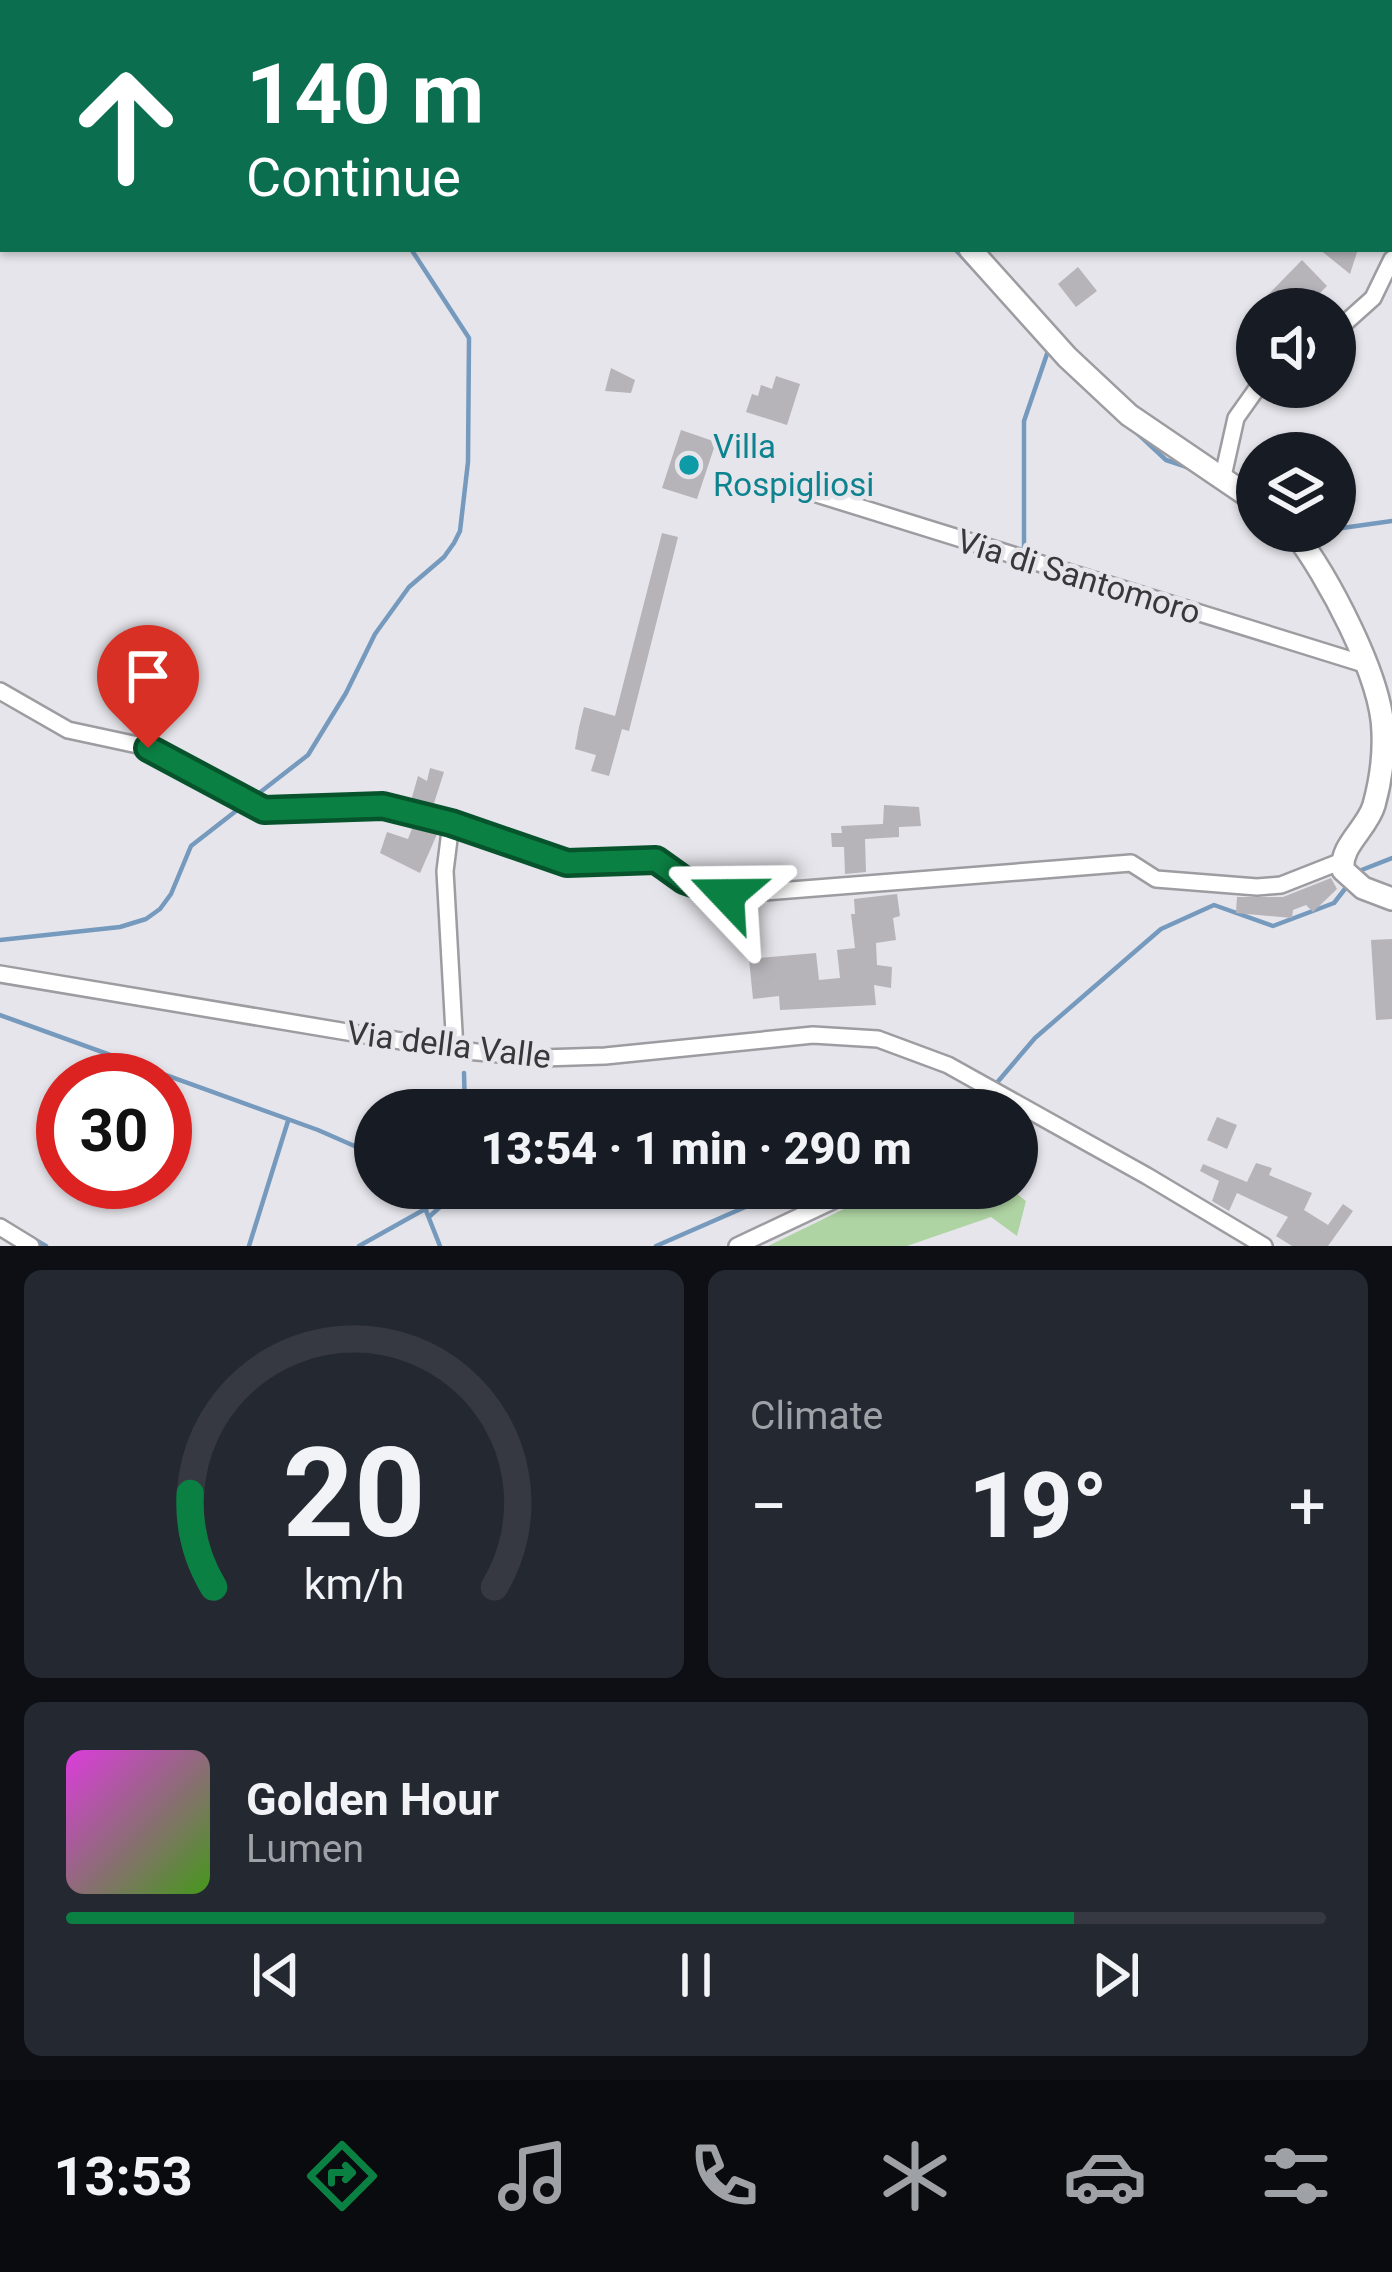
<!DOCTYPE html>
<html lang="en">
<head>
<meta charset="utf-8">
<style>
  :root { --surface:#171b24; --page:#242831; --text:#f1f3f6; --muted:#9ea1a6; --line:#363941; --accent:#0b8043 }
  body { margin:0; font-family:Roboto,sans-serif; background:var(--page); color:var(--text); height:100vh; display:flex; flex-direction:column; font-size:45px; white-space:nowrap }
  * { box-sizing:border-box; margin:0 }
  p { font-size:39px; color:var(--muted) }
  .icon { flex:none; width:66px; height:66px; fill:none; stroke:currentColor; stroke-width:2; stroke-linecap:round; stroke-linejoin:round }
  .map { position:relative; height:1246px; overflow:hidden }
  .details { display:flex; flex-direction:column; gap:24px; padding:24px; background:#0d0f14; flex:1 }
  .details>* { flex:none }
  .banner { position:absolute; left:0px; top:0px; width:1392px; height:252px; box-shadow:0 3px 9px #0004; background:#0b6e4f; color:#fff; overflow:hidden }
  .controls { position:absolute; left:1236px; top:288px; display:grid; gap:24px }
  .controls a { display:grid; place-items:center; width:120px; height:120px; border-radius:50%; background:var(--surface); box-shadow:0 3px 9px #0004; font-size:60px }
  .speed { position:absolute; left:36px; top:1053px; display:flex; gap:24px; font-size:60px; font-weight:700; text-align:center }
  .speed>* { display:grid; place-content:center; width:156px; height:156px; border-radius:50%; background:var(--surface); box-shadow:0 3px 9px #0004; line-height:1 }
  .speed .limit { border:18px solid #d22; background:#fff; color:#111 }
  .pin { position:absolute; display:grid; place-items:center; width:102px; height:102px; color:#fff; margin:-123px -51px; border-radius:50% 50% 50% 0; rotate:-45deg; box-shadow:0 0 12px #0007 }
  .pin .icon { rotate:45deg }
  .me { position:absolute; width:132px; margin:-66px; rotate:293deg; stroke-linejoin:round; filter:drop-shadow(0 0 9px #0008) }
  .turn { display:flex; align-items:center; gap:42px; height:252px; padding:0 48px; font-size:54px }
  .turn .icon { width:156px; height:156px; stroke-width:2.5 }
  .turn b { display:block; font-size:84px; line-height:102px }
  .big { font-size:90px; font-weight:800; line-height:1.1 }
  .details .widget { flex:1; display:flex; flex-direction:column; justify-content:center; gap:18px; min-width:0; padding:0 42px; border-radius:18px; background:var(--page) }
  .details .dial { align-items:center; gap:0 }
  .dial svg { height:312px; overflow:visible; fill:none; stroke:var(--line); stroke-width:7; stroke-linecap:round; text-anchor:middle }
  .dial text { fill:var(--text); stroke:none }
  .song { display:flex; align-items:center; gap:36px }
  .cover { width:144px; height:144px; border-radius:18px; background:linear-gradient(135deg,hsl(300 70% 55%),hsl(100 70% 35%)) }
  .played { height:12px; border-radius:6px; background:linear-gradient(90deg,var(--accent) 80%,var(--line) 80%) }
  .keys { display:flex; justify-content:space-around; direction:ltr }
  .heat { display:flex; justify-content:space-between; align-items:center; font-size:66px; direction:ltr }
  .details .tiles { flex:1; display:grid; gap:24px; grid-template-columns:1fr 1fr }
  .widget:last-child { grid-column:span 2 }
  .trip { position:absolute; left:354px; top:1089px; width:684px; height:120px; border-radius:60px; background:var(--surface); box-shadow:0 3px 9px #0004; font-weight:800; line-height:120px; text-align:center }
  .dock { display:flex; height:192px; justify-content:space-around; align-items:center; background:#090b0e; color:var(--muted) }
  .dock .icon { width:84px; height:84px }
  .dock .selected { color:var(--accent) }
  .dock b { font-size:54px; color:var(--text) }
  .map>svg:first-child { display:block }
</style>
</head>
<body>
<div class="map">
<svg width="1392" height="1246" viewBox="0 0 1392 1246">
  <rect width="100%" height="100%" fill="#e6e5eb"/>
  <path fill="#afd4a3" d="M887,1188H1009L1026,1201L1017,1236L991,1217L907,1246H768Z"/>
  <g fill="none" stroke-linecap="round" stroke-linejoin="round">
    <g stroke="#769abd" stroke-width="4.5">
      <path d="M393,0V3"/>
      <path d="M955,249L984,280"/>
      <path d="M1136,432L1166,460L1190,468"/>
      <path d="M1335,529L1392,521"/>
      <path d="M1024,551V421L1048,351"/>
      <path d="M1359,871L1392,858"/>
      <path d="M0,940L120,927L146,919L160,909L171,894L191,846L308,755L346,693L375,634L409,587L444,557L454,543L460,531L468,462L469,338L411,249"/>
      <path d="M0,1015L318,1130L375,1155"/>
      <path d="M464,1073L465,1110"/>
      <path d="M995,1085L1035,1038L1161,929L1214,905L1273,926L1334,903L1348,885"/>
      <path d="M970,1110L986,1092"/>
      <path d="M417,1188L440,1246"/>
      <path d="M430,1216L461,1188"/>
      <path d="M25,1234L46,1246"/>
      <path d="M249,1246L288,1121"/>
      <path d="M359,1246L427,1208"/>
      <path d="M656,1246L789,1188"/>
    </g>
  </g>
  <g fill="#b6b3b9">
    <path d="M1319,249H1358L1350,274Z"/>
    <path d="M1302,260L1327,286L1304,309H1254Z"/>
    <path d="M1078,267L1097,291L1076,307L1058,284Z"/>
    <path d="M611,368L635,380L631,393L605,391Z"/>
    <path d="M776,376L800,384L787,425L746,412L752,394L758,396L761,385L772,389Z"/>
    <path d="M681,430L716,442L697,499L662,488Z"/>
    <path d="M662,533L678,537L629,731L622,729L609,776L591,771L596,755L575,749L579,727L584,707L615,716Z"/>
    <path d="M430,768L444,772L434,803L448,810L411,801L418,776L427,781Z"/>
    <path d="M884,805L919,807L921,826L899,827V837L865,839L866,872L845,874L844,847H832L831,833H842L841,826L883,824Z"/>
    <path d="M413,826L438,832L420,873L380,853L387,832L408,839Z"/>
    <path d="M1331,878L1337,889L1313,912L1306,905L1293,910L1292,918L1236,913L1237,897H1283Z"/>
    <path d="M897,894L900,916L893,918L896,940L876,943L877,965L892,967L891,988L874,985L876,1005L780,1010L779,996L753,999L749,959L816,953L819,980L840,978L837,950L855,948L851,914H855L854,899Z"/>
    <path d="M1392,939V1019L1376,1020L1371,940Z"/>
    <path d="M1217,1117L1237,1125L1227,1149L1207,1140Z"/>
    <path d="M1256,1163L1272,1168L1269,1175L1312,1193L1304,1210L1328,1225L1343,1204L1353,1211L1328,1246H1292L1276,1236L1288,1217L1237,1193L1229,1211L1212,1201L1219,1181L1200,1171L1203,1164L1247,1182Z"/>
  </g>
  <g fill="none" stroke-linecap="round" stroke-linejoin="round">
    <g stroke="#9d9ca1" stroke-width="20">
      <g id="minor">
        <path d="M1335,332L1373,298L1392,259"/>
        <path d="M1223,476L1236,418L1258,387"/>
        <path d="M791,486L1367,665"/>
        <path d="M0,691L68,730L147,747L264,810L383,806L451,823L567,863L655,859L684,880L727,895L1131,863L1156,879L1257,887L1281,885L1342,861"/>
        <path d="M451,823L445,871L455,1050"/>
        <path d="M0,974L455,1050L542,1058L605,1056L813,1035L878,1039L948,1065L1147,1176L1264,1246"/>
        <path d="M0,1227L31,1246"/>
        <path d="M737,1246L860,1188"/>
      </g>
    </g>
    <g stroke="#9d9ca1" stroke-width="26">
      <g id="secondary">
        <path d="M876,0L877,3"/>
        <path d="M970,249L1067,357L1129,415L1257,502"/>
        <path d="M1293,531C1327,574 1382,677 1383,732C1384,755 1380,783 1374,805C1367,829 1340,845 1343,870L1363,888L1392,899"/>
      </g>
    </g>
    <path stroke="#98979b" stroke-width="3" stroke-dasharray="9 9" stroke-linecap="butt" d="M255,0V3"/>
    <use href="#minor" stroke="#fff" stroke-width="15"/>
    <use href="#secondary" stroke="#fff" stroke-width="21"/>
  </g>
  <g fill="none" stroke-linecap="round" stroke-linejoin="round">
    <g stroke="#07532c" stroke-width="30">
      <path id="route" d="M148,748L264,810L383,806L451,823L567,863L656,860L684,880L727,895"/>
    </g>
    <use href="#route" stroke="#0b8043" stroke-width="21"/>
  </g>
  <circle fill="#0f9aa8" stroke="#e6e5eb" stroke-width="4.5" cx="689" cy="465" r="12"/>
  <g text-anchor="middle" stroke-width="9" stroke-linejoin="round" paint-order="stroke">
    <g font-size="33" fill="#0d838f" stroke="#e6e5eb" text-anchor="start">
      <text x="713" y="458">Villa<tspan x="713" dy="38">Rospigliosi</tspan></text>
    </g>
    <g font-size="33" fill="#38383a" stroke="#e6e5eb">
      <text transform="translate(1079 576) rotate(17)" y="12">Via di Santomoro</text>
      <text transform="translate(449 1044) rotate(7)" y="12">Via della Valle</text>
    </g>
  </g>
</svg>
<div class="controls">
<a><svg class="icon" aria-label="sound" viewBox="0 0 24 24"><path d="M4 9h4l5-4v14l-5-4H4zM17 9q2 3 0 6"/></svg></a>
<a><svg class="icon" aria-label="layers" viewBox="0 0 24 24"><path d="M12 4l9 5-9 5-9-5zM3 14l9 5 9-5"/></svg></a>
</div>
<div class="speed"><div class="limit">30</div></div>
<div class="pin" style="left:148px;top:748px;background:#d93025"><svg class="icon" aria-label="arrive" viewBox="0 0 24 24"><path d="M6 21V4h12l-3 4 3 4H6"/></svg></div>
<svg class="me" style="left:727px;top:895px" viewBox="-20 -20 40 40"><path d="M0-17L14 15 0 8-14 15z" fill="#0b8043" stroke="#fff" stroke-width="4"/></svg>
<div class="trip">13:54 · 1 min · 290 m</div>
<div class="banner">
<div class="turn"><svg class="icon" aria-label="ahead" viewBox="0 0 24 24"><path d="M12 20V5M6 11l6-6 6 6"/></svg><div><b>140 m</b>Continue</div></div>
</div>
</div>
<section class="details">
<div class="tiles">
<div class="widget dial"><svg viewBox="0 0 100 80">
<path d="M14 69A42 42 0 1 1 86 69"/>
<path d="M14 69A42 42 0 0 1 8 45" stroke="#0b8043"/>
<text x="50" y="56" font-size="32" font-weight="700">20</text>
<text x="50" y="72" font-size="11">km/h</text>
</svg></div>
<div class="widget"><p>Climate</p>
<div class="heat"><a>−</a><b class="big">19°</b><a>+</a></div>
</div>
<div class="widget">
<div class="song"><i class="cover"></i><div><b>Golden Hour</b><p>Lumen</p></div></div>
<div class="played"></div>
<div class="keys"><svg class="icon" aria-label="previous" viewBox="0 0 24 24"><path d="M18 5L8 12l10 7zM5 5v14"/></svg><svg class="icon" aria-label="pause" viewBox="0 0 24 24"><path d="M8 5v14M16 5v14"/></svg><svg class="icon" aria-label="next" viewBox="0 0 24 24"><path d="M6 5l10 7-10 7zM19 5v14"/></svg></div>
</div>
</div>
</section>
<nav class="dock">
<b>13:53</b>
<svg class="icon selected" aria-label="directions" viewBox="0 0 24 24"><path d="M12 3l9 9-9 9-9-9zM9 14v-3h6M13 9l2 2-2 2"/></svg>
<svg class="icon" aria-label="music" viewBox="0 0 24 24"><path d="M9 18V5l10-2v13"/><circle cx="6" cy="18" r="3"/><circle cx="16" cy="16" r="3"/></svg>
<svg class="icon" aria-label="phone" viewBox="0 0 24 24"><path d="M5 4h4l2 5-3 2q2 4 5 5l2-3 5 2v4C11 20 4 13 5 4z"/></svg>
<svg class="icon" aria-label="climate" viewBox="0 0 24 24"><path d="M12 3v18M4 7l16 10M4 17L20 7"/></svg>
<svg class="icon" aria-label="car" viewBox="0 0 24 24"><path d="M5 17H2v-5l4-1 3-4h7l3 4 3 1v5h-3M9 17h6M6 11h13"/><circle cx="7" cy="17" r="2"/><circle cx="17" cy="17" r="2"/></svg>
<svg class="icon" aria-label="filters" viewBox="0 0 24 24"><path d="M4 7h16M4 17h16"/><circle cx="9" cy="7" r="2"/><circle cx="15" cy="17" r="2"/></svg>
</nav>
</body>
</html>
